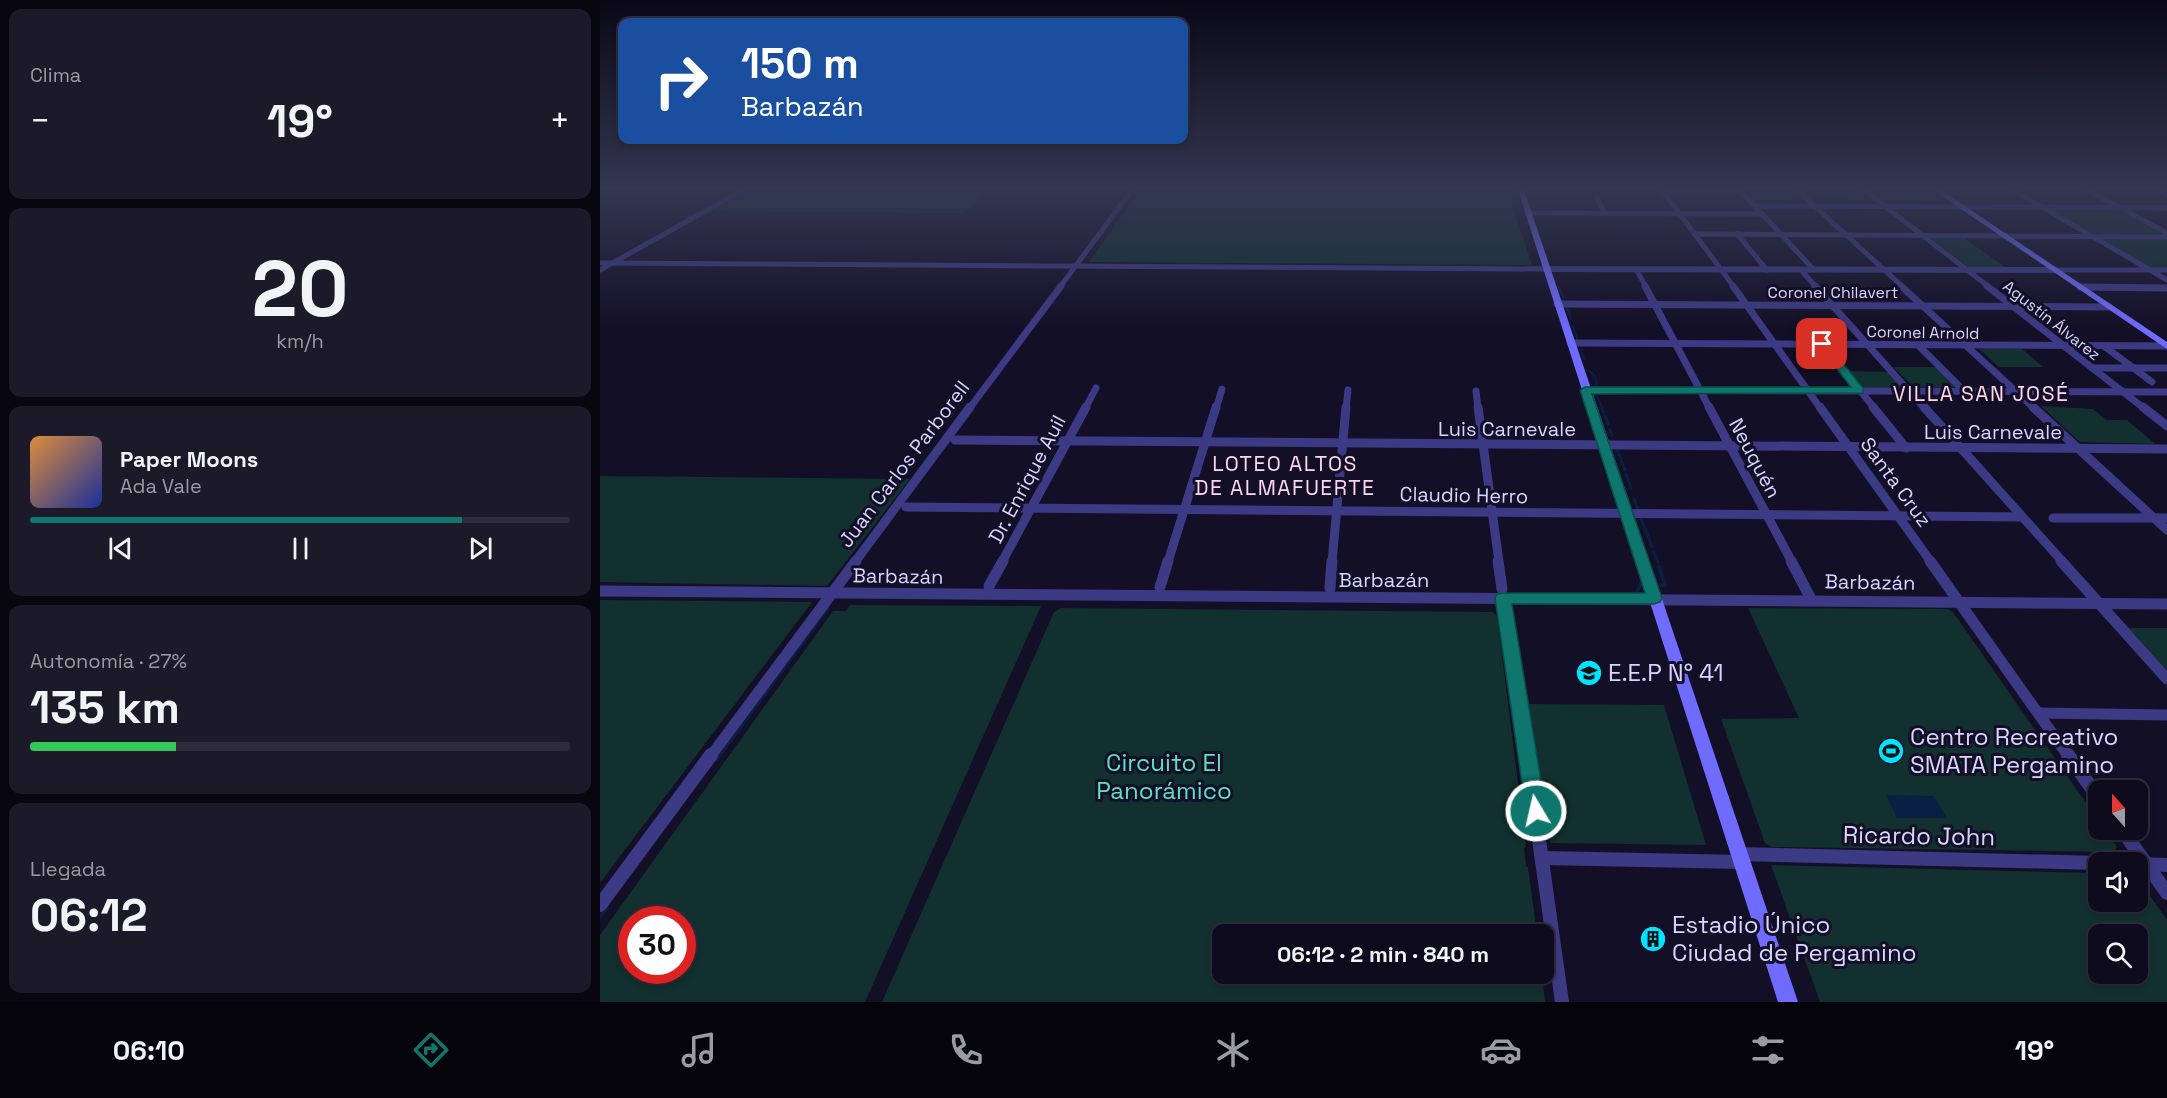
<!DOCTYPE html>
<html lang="es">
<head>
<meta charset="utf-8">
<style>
  :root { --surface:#0e0b1c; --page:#1c1929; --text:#f1f3f6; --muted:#9b9ba3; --line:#2e2b3b; --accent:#0f766e }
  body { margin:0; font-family:"Space Grotesk",sans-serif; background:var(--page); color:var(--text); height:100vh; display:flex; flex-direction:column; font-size:22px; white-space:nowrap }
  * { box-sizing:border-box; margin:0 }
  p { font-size:20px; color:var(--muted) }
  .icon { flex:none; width:33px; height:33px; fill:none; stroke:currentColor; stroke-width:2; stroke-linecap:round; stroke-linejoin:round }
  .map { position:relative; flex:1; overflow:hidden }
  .details { display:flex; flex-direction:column; gap:9px; padding:9px; background:#08060f; width:600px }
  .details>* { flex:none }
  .guide { position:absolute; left:18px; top:18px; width:570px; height:126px; border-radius:12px; box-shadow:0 3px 9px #0003,0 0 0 2px var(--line); background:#1a4fa0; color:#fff; overflow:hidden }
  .needle { width:39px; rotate:339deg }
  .tools { position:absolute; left:1488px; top:780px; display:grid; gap:12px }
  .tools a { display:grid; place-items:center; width:60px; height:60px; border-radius:12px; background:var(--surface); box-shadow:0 3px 9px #0003,0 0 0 2px var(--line); font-size:30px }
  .speed { position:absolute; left:18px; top:906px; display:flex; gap:12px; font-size:30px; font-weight:700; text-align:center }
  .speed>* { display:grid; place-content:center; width:78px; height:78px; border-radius:50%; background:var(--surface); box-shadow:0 3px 9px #0003,0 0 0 2px var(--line); line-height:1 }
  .speed .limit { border:9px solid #d22; background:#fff; color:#111 }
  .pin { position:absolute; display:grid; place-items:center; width:51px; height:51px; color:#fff; margin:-26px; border-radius:12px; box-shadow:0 3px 9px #0006 }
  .me { position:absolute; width:66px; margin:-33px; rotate:351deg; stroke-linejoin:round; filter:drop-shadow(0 0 4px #0008) }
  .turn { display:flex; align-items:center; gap:21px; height:126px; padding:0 24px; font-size:27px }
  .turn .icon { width:78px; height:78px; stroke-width:2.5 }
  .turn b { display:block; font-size:42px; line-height:51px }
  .big { font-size:45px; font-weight:800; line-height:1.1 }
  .details .card { flex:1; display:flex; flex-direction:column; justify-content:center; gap:9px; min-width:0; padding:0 21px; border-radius:12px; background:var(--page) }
  .details .dial { align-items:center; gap:0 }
  .dial b { font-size:78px; line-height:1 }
  .song { display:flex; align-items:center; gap:18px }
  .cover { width:72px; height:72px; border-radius:9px; background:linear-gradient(135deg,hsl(30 70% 55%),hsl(230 70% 35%)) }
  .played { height:6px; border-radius:3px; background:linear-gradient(90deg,var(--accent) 80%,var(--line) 80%) }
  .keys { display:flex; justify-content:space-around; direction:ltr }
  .heat { display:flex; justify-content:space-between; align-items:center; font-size:33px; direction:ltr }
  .charge { height:9px; border-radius:4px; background:linear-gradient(90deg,#34c759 27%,var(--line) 0) }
  .trip { position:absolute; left:612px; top:924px; width:342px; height:60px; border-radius:12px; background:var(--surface); box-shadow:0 3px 9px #0003,0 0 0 2px var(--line); font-weight:800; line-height:60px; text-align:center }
  .menu { display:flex; height:96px; justify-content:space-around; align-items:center; background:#06040b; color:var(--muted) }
  .menu .icon { width:42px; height:42px }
  .menu .on { color:var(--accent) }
  .menu b { font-size:27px; color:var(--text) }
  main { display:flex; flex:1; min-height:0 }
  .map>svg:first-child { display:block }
</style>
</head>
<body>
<main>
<section class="details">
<div class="card"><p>Clima</p>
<div class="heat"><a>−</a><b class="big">19°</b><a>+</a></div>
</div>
<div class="card dial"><b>20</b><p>km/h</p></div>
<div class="card">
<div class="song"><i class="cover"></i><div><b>Paper Moons</b><p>Ada Vale</p></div></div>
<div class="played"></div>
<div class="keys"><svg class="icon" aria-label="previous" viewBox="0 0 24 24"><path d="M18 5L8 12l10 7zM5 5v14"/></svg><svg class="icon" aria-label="pause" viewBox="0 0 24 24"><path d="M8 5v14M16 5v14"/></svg><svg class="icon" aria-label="next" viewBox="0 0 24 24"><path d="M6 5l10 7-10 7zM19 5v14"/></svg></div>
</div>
<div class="card"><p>Autonomía · 27%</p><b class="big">135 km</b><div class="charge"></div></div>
<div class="card"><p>Llegada</p><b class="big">06:12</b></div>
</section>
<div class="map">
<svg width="1567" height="1002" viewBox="0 0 1567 1002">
  <rect width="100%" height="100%" fill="#130f26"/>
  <g fill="#12302f" fill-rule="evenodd">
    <path d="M148,190H389L364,213L112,211Z"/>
    <path d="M540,190H907L932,265L489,262Z"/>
    <path d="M1143,190H1191L1202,200H1152Z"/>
    <path d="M1201,190H1259L1270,200L1211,199Z"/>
    <path d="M1269,190H1326L1340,200H1281Z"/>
    <path d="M1451,210H1518L1566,235L1494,234Z"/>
    <path d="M1331,238H1364L1408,269L1369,268Z"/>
    <path d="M1500,239H1567V268H1549Z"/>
    <path d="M1379,349H1422L1443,367H1399Z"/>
    <path d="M1293,367H1336L1355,387H1314Z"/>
    <path d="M1246,371L1290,372L1303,387L1263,388L1259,386Z"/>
    <path d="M1441,406L1493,409L1506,420H1527L1555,444L1480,442Z"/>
    <path d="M0,476L310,479L227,586L0,582Z"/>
    <path d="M0,600L212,602L0,883Z"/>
    <path d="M250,605L441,606L265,1002H0V935L233,611H246ZM32,920H82V970H32Z"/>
    <path d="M461,608L892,612L897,616L926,847H924L926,867H928L937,934H622V974H942L945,1002H282L454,612Z"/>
    <path d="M1148,608L1347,609L1353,612L1498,820V830H1505L1517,847L1514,852L1171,847L1165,843L1121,719L1199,718Z"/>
    <path d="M1529,628H1567V671Z"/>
    <path d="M929,704L1064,705L1106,845L950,843Z"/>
    <path d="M1171,865L1498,873V902H1538V879L1567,920V1002H1220ZM1498,934H1538V974H1498Z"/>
  </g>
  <path fill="#0a1f44" d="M1286,795L1334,796L1347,818H1297Z"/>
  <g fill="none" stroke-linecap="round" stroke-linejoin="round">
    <g stroke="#0a1f44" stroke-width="2">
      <path d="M959,287L965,302"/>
      <path d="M966,306L971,319"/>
      <path d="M973,326L978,341"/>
      <path d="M981,350L984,359"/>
      <path d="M987,369L994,375L997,383L994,388"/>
      <path d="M996,394L1001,405"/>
    </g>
    <g stroke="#0a1f44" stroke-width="3">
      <path d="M1002,408L1004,413"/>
      <path d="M1005,416L1008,424"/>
      <path d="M1010,430L1012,435"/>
      <path d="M1017,449L1025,470"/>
      <path d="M1026,474L1028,480"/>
      <path d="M1029,482L1031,488"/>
      <path d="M1034,499L1038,510"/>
      <path d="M1041,518L1052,547"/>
      <path d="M1053,551L1058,562"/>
    </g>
    <g stroke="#0a1f44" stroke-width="4">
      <path d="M1059,567L1065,585H1062"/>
      <path d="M1030,594L1036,593L1041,584"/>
      <path d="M118,757L228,608"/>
    </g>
    <g stroke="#0a1f44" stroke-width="4.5">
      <path d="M116,759L119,755"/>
      <path d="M0,917L7,907"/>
    </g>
    <g stroke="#3d3a85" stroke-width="5">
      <path d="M1062,190L1134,287"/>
      <path d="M1140,190L1214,270"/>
      <path d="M1197,190L1303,287"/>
      <path d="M1264,190L1389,287"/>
      <path d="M1413,190L1567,280"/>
      <path d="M1487,190L1567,233"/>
      <path d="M1560,190L1567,194"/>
      <path d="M1063,192H1141"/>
      <path d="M997,198L1005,213"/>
      <path d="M1155,206L1567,208"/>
      <path d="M928,213L1162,214"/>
      <path d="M1094,234L1567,237"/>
      <path d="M1137,234L1167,270"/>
      <path d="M0,263L945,269"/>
      <path d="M1036,269L1046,287"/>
      <path d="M0,270L143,190"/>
      <path d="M1201,270L1216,287"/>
      <path d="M1455,270H1567"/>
      <path d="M460,287L532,190"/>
      <path d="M1480,287H1498"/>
    </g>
    <g stroke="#3d3a85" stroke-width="7">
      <path d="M1045,286L1110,409"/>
      <path d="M1133,286L1221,409"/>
      <path d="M1215,286L1325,409"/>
      <path d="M1301,286L1435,409"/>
      <path d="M1387,286L1545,409"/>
      <path d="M1480,287L1567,288"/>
      <path d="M957,304L1509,307"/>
      <path d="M970,343L1567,346"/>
      <path d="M1223,344L1275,409"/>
      <path d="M1318,345L1364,391"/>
      <path d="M1504,346L1552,382"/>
      <path d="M1492,368H1567"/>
      <path d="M985,390L1567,392"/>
      <path d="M876,391L878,409"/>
      <path d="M369,409L461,286"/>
      <path d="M485,409L496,388"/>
      <path d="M616,409L622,389"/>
      <path d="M746,409L748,390"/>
    </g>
    <g stroke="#3d3a85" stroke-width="9">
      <path d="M878,407L899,562"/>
      <path d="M1109,407L1192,562"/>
      <path d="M1220,407L1331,562"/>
      <path d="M1273,407L1306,448"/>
      <path d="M1324,407L1463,562"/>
      <path d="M1433,407L1567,530"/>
      <path d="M1543,407L1567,426"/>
      <path d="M355,440L1567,449"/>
      <path d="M306,507L1422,517"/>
      <path d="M1453,518H1567"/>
      <path d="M255,562L370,407"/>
      <path d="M402,562L486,407"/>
      <path d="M568,562L616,407"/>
      <path d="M732,562L746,407"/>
    </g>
    <g stroke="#3d3a85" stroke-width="11">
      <path d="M898,561L902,589"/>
      <path d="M1191,561L1211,599"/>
      <path d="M1330,561L1469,757"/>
      <path d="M1461,561L1567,679"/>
      <path d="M389,586L403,561"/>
      <path d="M560,587L568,561"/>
      <path d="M730,588L732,561"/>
      <path d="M0,591L1567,604"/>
      <path d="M903,598L927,757"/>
      <path d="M1438,713L1567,715"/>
      <path d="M110,757L256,561"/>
    </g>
    <g stroke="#3d3a85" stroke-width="14">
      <path d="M927,755L962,1002"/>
      <path d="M1468,755L1498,797"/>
      <path d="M1522,830L1567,893"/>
      <path d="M1139,854L1498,863"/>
      <path d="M943,858L1142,862"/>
      <path d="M1538,864L1567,865"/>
      <path d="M0,905L111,755"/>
    </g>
    <path stroke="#3d3a85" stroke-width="6" d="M945,269L1455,270"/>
    <g fill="#6f6bff" fill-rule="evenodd">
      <path d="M918,190H924L1198,1002H1178Z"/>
      <path d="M1333,190H1341L1567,342V349Z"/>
    </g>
  </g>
  <linearGradient id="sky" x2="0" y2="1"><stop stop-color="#0a0815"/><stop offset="0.57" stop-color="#333752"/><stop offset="1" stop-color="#333752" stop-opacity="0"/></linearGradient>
  <rect width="1567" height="331" fill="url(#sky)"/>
  <path fill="#0f766e" stroke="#0a4d48" stroke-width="1.5" d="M1222,341L1226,342L1263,388V393L992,394L1062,598L1060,602L1054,604H912L946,811L943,817L936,820L929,817L926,811L895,598L897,594L903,593H1045L980,390L985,387H1251L1217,344Z"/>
  <defs>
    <g id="school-disc" transform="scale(1.35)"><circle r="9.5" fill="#00e5ff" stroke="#130f26"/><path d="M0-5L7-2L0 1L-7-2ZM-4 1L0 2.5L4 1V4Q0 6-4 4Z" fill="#111"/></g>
    <g id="stadium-disc" transform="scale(1.35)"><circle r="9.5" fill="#00e5ff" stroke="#130f26"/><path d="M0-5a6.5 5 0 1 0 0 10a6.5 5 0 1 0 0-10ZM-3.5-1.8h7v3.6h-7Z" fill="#111"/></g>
    <g id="building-disc" transform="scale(1.35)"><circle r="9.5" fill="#00e5ff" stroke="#130f26"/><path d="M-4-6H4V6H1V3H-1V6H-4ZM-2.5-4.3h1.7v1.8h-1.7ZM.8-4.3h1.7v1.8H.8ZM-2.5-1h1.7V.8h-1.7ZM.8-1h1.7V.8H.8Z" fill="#111"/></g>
  </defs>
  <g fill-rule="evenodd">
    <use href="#school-disc" x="989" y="673"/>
    <use href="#stadium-disc" x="1291" y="751"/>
    <use href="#building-disc" x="1053" y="939"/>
  </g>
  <g text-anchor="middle" stroke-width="6" stroke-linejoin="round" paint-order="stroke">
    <g font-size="16" fill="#d9d4ff" stroke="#130f26">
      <text x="1233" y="298">Coronel Chilavert</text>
      <text transform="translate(1452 320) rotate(38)" y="6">Agustín Álvarez</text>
      <text transform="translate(1323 332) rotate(1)" y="6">Coronel Arnold</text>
    </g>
    <g font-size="20" fill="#d9d4ff" stroke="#130f26">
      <text x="907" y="436">Luis Carnevale</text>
      <text x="1393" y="439">Luis Carnevale</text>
      <text transform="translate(1155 458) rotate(62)" y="7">Neuquén</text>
      <text transform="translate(304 464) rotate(-53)" y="7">Juan Carlos Parborell</text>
      <text transform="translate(427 479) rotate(-62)" y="7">Dr. Enrique Auil</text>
      <text transform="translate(1296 482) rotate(54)" y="7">Santa Cruz</text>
      <text transform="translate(864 495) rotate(1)" y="7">Claudio Herro</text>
      <text transform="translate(298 576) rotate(1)" y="7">Barbazán</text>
      <text x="784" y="587">Barbazán</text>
      <text transform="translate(1270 582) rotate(1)" y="7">Barbazán</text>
    </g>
    <g font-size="21" letter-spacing="1.5" fill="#ffd6f0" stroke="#130f26">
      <text x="1381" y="401">VILLA SAN JOSÉ</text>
      <text x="685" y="471">LOTEO ALTOS<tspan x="685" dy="24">DE ALMAFUERTE</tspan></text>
    </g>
    <g font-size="24" fill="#d9d4ff" stroke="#130f26" text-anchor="start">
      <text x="1008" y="681">E.E.P N° 41</text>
      <text x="1310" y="745">Centro Recreativo<tspan x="1310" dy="28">SMATA Pergamino</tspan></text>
      <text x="1072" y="933">Estadio Único<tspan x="1072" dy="28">Ciudad de Pergamino</tspan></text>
    </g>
    <g font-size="24" fill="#5fe0c0" stroke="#130f26">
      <text x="564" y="771">Circuito El<tspan x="564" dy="28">Panorámico</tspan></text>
    </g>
    <g font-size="24" fill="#d9d4ff" stroke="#130f26">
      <text transform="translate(1319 836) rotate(1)" y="8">Ricardo John</text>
    </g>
  </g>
</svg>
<div class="tools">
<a><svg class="needle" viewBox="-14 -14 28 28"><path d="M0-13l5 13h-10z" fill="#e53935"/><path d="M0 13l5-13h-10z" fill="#9b9ba3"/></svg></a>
<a><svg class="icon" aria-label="sound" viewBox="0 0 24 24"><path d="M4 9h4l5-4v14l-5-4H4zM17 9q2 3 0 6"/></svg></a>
<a><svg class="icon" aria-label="search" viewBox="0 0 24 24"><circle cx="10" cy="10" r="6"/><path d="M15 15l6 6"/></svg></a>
</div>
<div class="speed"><div class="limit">30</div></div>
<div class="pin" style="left:1222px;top:344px;background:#d93025"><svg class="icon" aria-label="arrive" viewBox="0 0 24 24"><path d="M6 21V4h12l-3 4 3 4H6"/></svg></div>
<svg class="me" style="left:936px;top:811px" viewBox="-20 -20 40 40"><circle r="17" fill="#0f766e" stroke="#fff" stroke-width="3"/><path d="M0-11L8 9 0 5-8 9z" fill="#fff"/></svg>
<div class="trip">06:12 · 2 min · 840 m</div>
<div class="guide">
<div class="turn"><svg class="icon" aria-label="right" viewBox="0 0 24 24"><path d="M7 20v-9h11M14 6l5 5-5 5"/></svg><div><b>150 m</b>Barbazán</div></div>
</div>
</div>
</main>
<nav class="menu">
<b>06:10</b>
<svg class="icon on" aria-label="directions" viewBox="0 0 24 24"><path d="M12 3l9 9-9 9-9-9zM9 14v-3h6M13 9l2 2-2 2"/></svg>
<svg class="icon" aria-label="music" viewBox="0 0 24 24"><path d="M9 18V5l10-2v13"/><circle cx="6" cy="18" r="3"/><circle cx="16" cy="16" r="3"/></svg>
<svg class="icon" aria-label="phone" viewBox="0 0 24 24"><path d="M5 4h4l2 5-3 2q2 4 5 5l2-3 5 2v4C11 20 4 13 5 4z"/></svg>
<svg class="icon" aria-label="climate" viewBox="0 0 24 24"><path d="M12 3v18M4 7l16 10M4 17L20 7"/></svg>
<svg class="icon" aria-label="car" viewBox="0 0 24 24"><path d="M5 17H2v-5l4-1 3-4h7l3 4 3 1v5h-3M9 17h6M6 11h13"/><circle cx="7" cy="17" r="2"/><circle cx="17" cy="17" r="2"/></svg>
<svg class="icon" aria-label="filters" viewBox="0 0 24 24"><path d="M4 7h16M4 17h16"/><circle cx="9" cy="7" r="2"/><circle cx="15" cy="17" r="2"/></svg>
<b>19°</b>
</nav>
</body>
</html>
